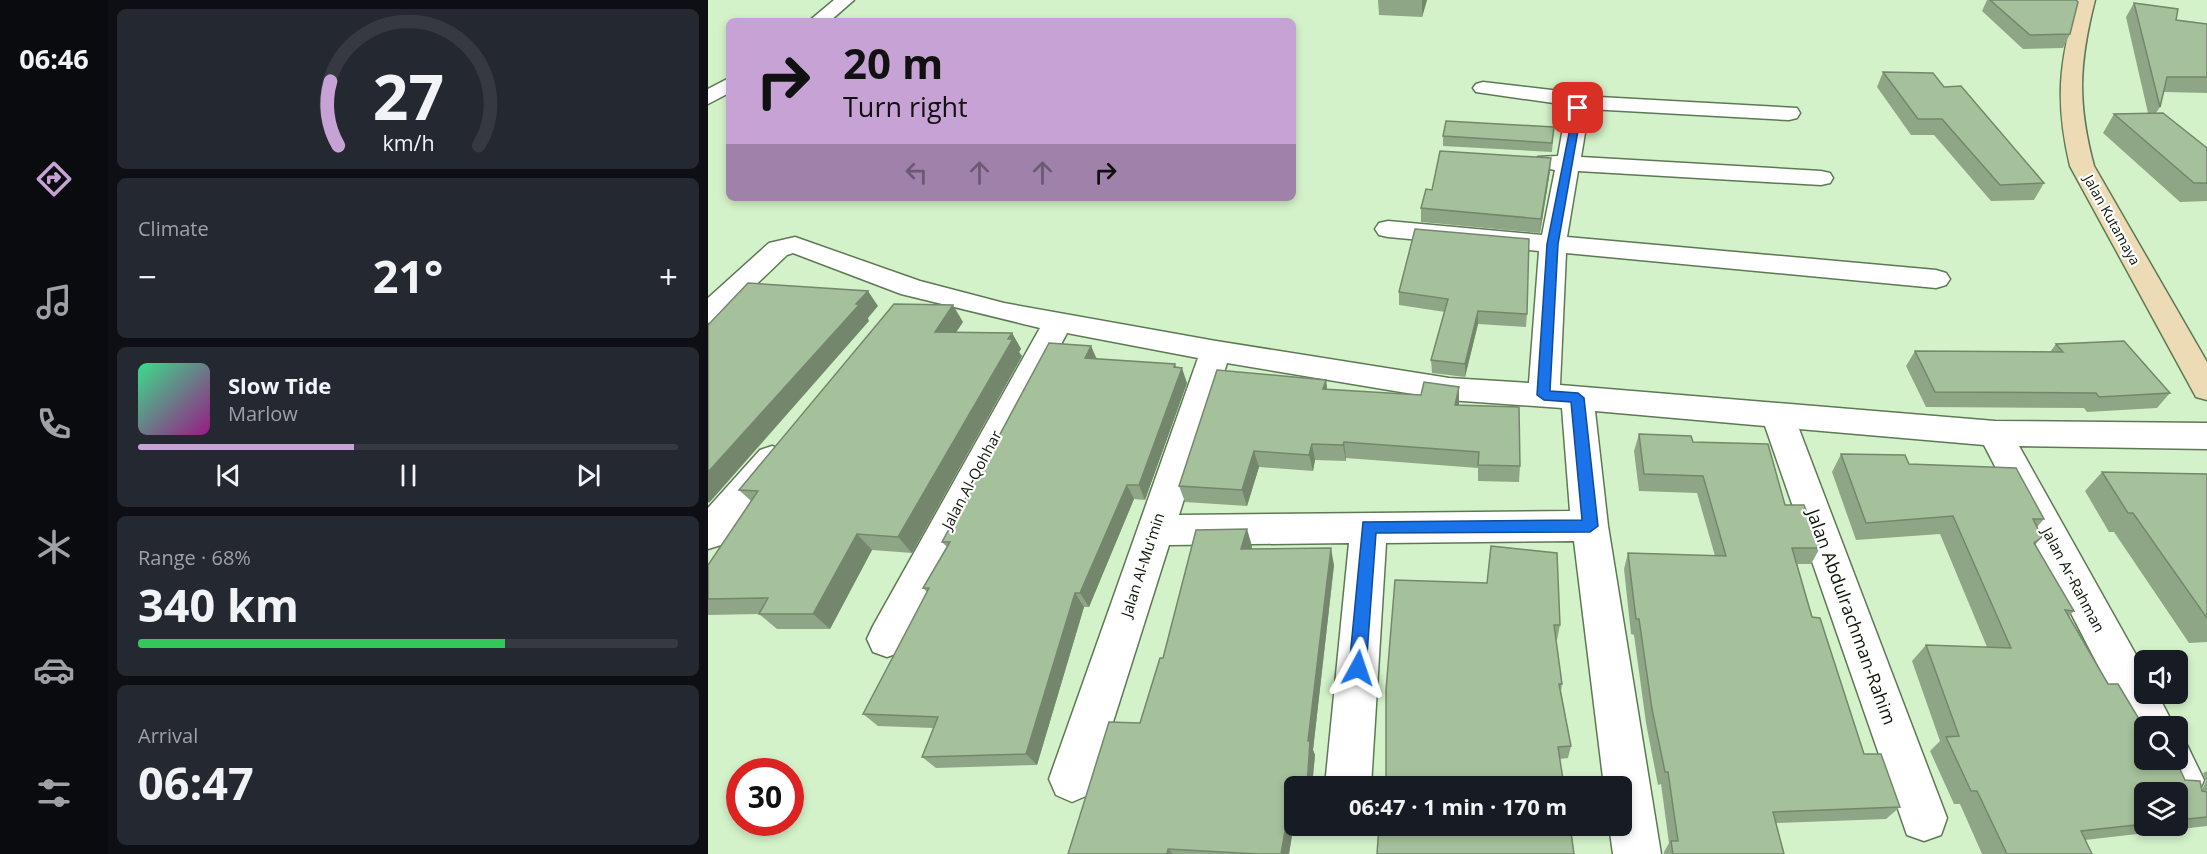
<!DOCTYPE html>
<html lang="en">
<head>
<meta charset="utf-8">
<style>
  :root { --surface:#171b24; --page:#242831; --text:#f1f3f6; --muted:#9ea1a6; --line:#363941; --accent:#c7a2d5 }
  body { margin:0; font-family:"Open Sans",sans-serif; background:var(--page); color:var(--text); height:100vh; display:flex; flex-direction:column; font-size:22px; white-space:nowrap }
  * { box-sizing:border-box; margin:0 }
  p { font-size:20px; color:var(--muted) }
  .icon { flex:none; width:33px; height:33px; fill:none; stroke:currentColor; stroke-width:2; stroke-linecap:round; stroke-linejoin:round }
  .map { position:relative; flex:1; overflow:hidden }
  .sheet { display:flex; flex-direction:column; gap:9px; padding:9px; background:#0d0f14; width:600px }
  .sheet>* { flex:none }
  .guide { position:absolute; left:18px; top:18px; width:570px; height:183px; border-radius:9px; box-shadow:0 3px 9px #0003; background:#c7a2d5; color:#111; overflow:hidden }
  .fabs { position:absolute; left:1426px; top:650px; display:grid; gap:12px }
  .fabs a { display:grid; place-items:center; width:54px; height:54px; border-radius:9px; background:var(--surface); box-shadow:0 3px 9px #0003; font-size:30px }
  .speed { position:absolute; left:18px; top:758px; display:flex; gap:12px; font-size:30px; font-weight:700; text-align:center }
  .speed>* { display:grid; place-content:center; width:78px; height:78px; border-radius:50%; background:var(--surface); box-shadow:0 3px 9px #0003; line-height:1 }
  .speed .limit { border:9px solid #d22; background:#fff; color:#111 }
  .pin { position:absolute; display:grid; place-items:center; width:51px; height:51px; color:#fff; margin:-26px; border-radius:12px; box-shadow:0 3px 9px #0006 }
  .me { position:absolute; width:66px; margin:-33px; rotate:5deg; stroke-linejoin:round; filter:drop-shadow(0 0 4px #0008) }
  .turn { display:flex; align-items:center; gap:21px; height:126px; padding:0 18px; font-size:27px }
  .turn .icon { width:78px; height:78px; stroke-width:2.5 }
  .turn b { display:block; font-size:42px; line-height:51px }
  .lanes { display:flex; align-items:center; height:57px; padding:0 18px; background:#0003; justify-content:center; gap:30px; direction:ltr }
  .lanes .off { opacity:.35 }
  .big { font-size:45px; font-weight:700; line-height:1.1 }
  .sheet .widget { flex:1; display:flex; flex-direction:column; justify-content:center; gap:9px; min-width:0; padding:0 21px; border-radius:9px; background:var(--page) }
  .sheet .dial { align-items:center; gap:0 }
  .dial svg { height:156px; overflow:visible; fill:none; stroke:var(--line); stroke-width:7; stroke-linecap:round; text-anchor:middle }
  .dial text { fill:var(--text); stroke:none }
  .song { display:flex; align-items:center; gap:18px }
  .cover { width:72px; height:72px; border-radius:9px; background:linear-gradient(135deg,hsl(150 70% 55%),hsl(310 70% 35%)) }
  .played { height:6px; border-radius:3px; background:linear-gradient(90deg,var(--accent) 40%,var(--line) 40%) }
  .keys { display:flex; justify-content:space-around; direction:ltr }
  .heat { display:flex; justify-content:space-between; align-items:center; font-size:33px; direction:ltr }
  .charge { height:9px; border-radius:4px; background:linear-gradient(90deg,#34c759 68%,var(--line) 0) }
  .trip { position:absolute; left:576px; top:776px; width:348px; height:60px; border-radius:9px; background:var(--surface); box-shadow:0 3px 9px #0003; font-weight:700; line-height:60px; text-align:center }
  main { display:flex; flex:1; min-height:0 }
  .tab-bar { display:flex; flex-direction:column; width:108px; justify-content:space-around; align-items:center; background:#090b0e; color:var(--muted) }
  .tab-bar .icon { width:42px; height:42px }
  .tab-bar .selected { color:var(--accent) }
  .tab-bar b { font-size:27px; color:var(--text) }
  .map>svg:first-child { display:block }
</style>
</head>
<body>
<main>
<nav class="tab-bar">
<b>06:46</b>
<svg class="icon selected" aria-label="directions" viewBox="0 0 24 24"><path d="M12 3l9 9-9 9-9-9zM9 14v-3h6M13 9l2 2-2 2"/></svg>
<svg class="icon" aria-label="music" viewBox="0 0 24 24"><path d="M9 18V5l10-2v13"/><circle cx="6" cy="18" r="3"/><circle cx="16" cy="16" r="3"/></svg>
<svg class="icon" aria-label="phone" viewBox="0 0 24 24"><path d="M5 4h4l2 5-3 2q2 4 5 5l2-3 5 2v4C11 20 4 13 5 4z"/></svg>
<svg class="icon" aria-label="climate" viewBox="0 0 24 24"><path d="M12 3v18M4 7l16 10M4 17L20 7"/></svg>
<svg class="icon" aria-label="car" viewBox="0 0 24 24"><path d="M5 17H2v-5l4-1 3-4h7l3 4 3 1v5h-3M9 17h6M6 11h13"/><circle cx="7" cy="17" r="2"/><circle cx="17" cy="17" r="2"/></svg>
<svg class="icon" aria-label="filters" viewBox="0 0 24 24"><path d="M4 7h16M4 17h16"/><circle cx="9" cy="7" r="2"/><circle cx="15" cy="17" r="2"/></svg>
</nav>
<section class="sheet">
<div class="widget dial"><svg viewBox="0 0 100 80">
<path d="M14 69A42 42 0 1 1 86 69"/>
<path d="M14 69A42 42 0 0 1 10 36" stroke="#c7a2d5"/>
<text x="50" y="56" font-size="32" font-weight="700">27</text>
<text x="50" y="72" font-size="11">km/h</text>
</svg></div>
<div class="widget"><p>Climate</p>
<div class="heat"><a>−</a><b class="big">21°</b><a>+</a></div>
</div>
<div class="widget">
<div class="song"><i class="cover"></i><div><b>Slow Tide</b><p>Marlow</p></div></div>
<div class="played"></div>
<div class="keys"><svg class="icon" aria-label="previous" viewBox="0 0 24 24"><path d="M18 5L8 12l10 7zM5 5v14"/></svg><svg class="icon" aria-label="pause" viewBox="0 0 24 24"><path d="M8 5v14M16 5v14"/></svg><svg class="icon" aria-label="next" viewBox="0 0 24 24"><path d="M6 5l10 7-10 7zM19 5v14"/></svg></div>
</div>
<div class="widget"><p>Range · 68%</p><b class="big">340 km</b><div class="charge"></div></div>
<div class="widget"><p>Arrival</p><b class="big">06:47</b></div>
</section>
<div class="map">
<svg width="1499" height="854" viewBox="0 0 1499 854">
  <rect width="100%" height="100%" fill="#d4f2ca"/>
  <g fill="none" stroke-linecap="round" stroke-linejoin="round">
    <g stroke="#5e7855" stroke-width="3">
      <g id="street">
        <path d="M126,0H146L122,21H101Z"/>
        <path d="M21,78V93L0,104V89Z"/>
        <path d="M775,82L861,92L873,96L1089,108L1092,113L1089,118L1081,120L881,109L873,157L1113,171L1122,173L1125,178L1122,183L1113,185L870,171L859,237L1228,270L1238,273L1242,279L1238,285L1228,288L858,253L852,385L1287,421L1499,423V449L1311,446L1437,671V693H1449L1466,726H1437V745L1429,741L1276,445L1091,429L1239,818L1233,835L1216,841L1199,835L1057,426L887,411L900,526L953,854H905L901,825H914V786H896L866,541L678,543L663,786H617L641,543L461,545L387,779L380,795L364,802L348,795L341,779L490,358L359,333L193,652L179,657L165,652L159,639L165,626L332,328L193,294L85,253L79,255L10,321L0,323V298L61,243L87,237L212,281L296,303L508,341L741,378L821,383L831,251L680,237L671,235L667,229L671,223L680,221L834,235L847,170L830,167L826,162L830,157L850,156L859,105L768,92L765,88L768,84ZM519,363L741,400L854,408L862,511L471,515Z"/>
        <path d="M64,446L76,450L81,459L76,468L13,545L0,549V508L52,450Z"/>
        <path d="M1470,740L1478,743L1496,780L1489,796L1473,803L1470,802V792H1455L1440,759H1470Z"/>
      </g>
    </g>
    <g stroke="#5e7855" stroke-width="3">
      <path id="secondary" d="M1369,0H1387C1371,63 1369,103 1386,166L1499,362V400L1488,397L1362,166C1347,102 1351,63 1369,0Z"/>
    </g>
    <use href="#street" fill="#fff" fill-rule="evenodd"/>
    <use href="#secondary" fill="#ecdbb4" fill-rule="evenodd"/>
  </g>
  <g fill="#8ea685" fill-rule="evenodd">
    <path d="M670,0H719L714,17L671,15Z"/>
    <path d="M1279,0H1368L1362,34L1355,48L1315,49L1274,11Z"/>
    <path d="M1426,3L1468,20L1499,24V93L1456,92L1452,107L1448,113L1499,148V201L1472,202L1395,133L1406,114L1440,113L1418,17Z"/>
    <path d="M1175,72L1236,87L1336,183L1326,200L1283,201L1226,135H1203L1169,87Z"/>
    <path d="M846,127L844,152L735,146V136Z"/>
    <path d="M842,171L832,233L713,222V208Z"/>
    <path d="M707,229L819,314L818,327L770,324L757,377L724,373L723,360L737,312L691,305V292Z"/>
    <path d="M255,322L248,332L304,333L313,349L311,352L314,356L204,553L164,550L122,629H69L51,614L0,615V599L43,501L31,490Z"/>
    <path d="M1348,344L1462,393L1449,408L1379,412L1376,408L1218,407L1198,366L1207,351L1342,352Z"/>
    <path d="M383,346L389,359L468,367L479,383L437,500L426,499L381,607H376L329,765L228,768L214,757L225,728L170,726L155,714L219,592L215,588L239,547L234,542Z"/>
    <path d="M618,380L619,389L751,403V405L812,466L811,482L770,481V468L638,458V461L607,460L605,471L551,467L539,506L477,502L471,486Z"/>
    <path d="M931,434L985,442L1077,505L1112,548L1103,564H1089L1104,617L1156,754L1192,807L1178,819L1068,823L1076,854H956V852L961,843L953,784L950,785L938,723L926,635L923,634L916,569L920,553L1007,556L989,493L931,491L926,451Z"/>
    <path d="M1133,454L1201,464L1336,519L1329,527L1334,537L1327,545L1366,611L1361,616L1400,684L1459,766L1477,780L1494,790L1498,781L1495,773L1499,771V826L1377,840L1384,854H1274L1252,804H1246L1222,751L1232,741L1204,661L1218,645L1279,647L1232,534L1148,540L1124,472ZM1437,792H1470V825H1437Z"/>
    <path d="M1394,472L1499,474V642L1481,643L1406,532H1401L1377,491Z"/>
    <path d="M544,546V549L626,565L605,750L607,755L604,786H586V822L581,854H360L432,723L455,658Z"/>
    <path d="M687,580L852,625L849,640L848,639L854,684L853,691L863,746L860,758L852,759Z"/>
  </g>
  <g fill="#74876c">
    <path d="M714,0H719L714,17Z"/>
    <path d="M843,158L842,171L832,233L833,219Z"/>
    <path d="M160,291L170,306L160,318L161,321L1,503L0,502V472Z"/>
    <path d="M245,305L255,322L237,349L227,332Z"/>
    <path d="M770,311V324L757,377V364Z"/>
    <path d="M304,333L313,349L311,352L314,356L204,553L190,537Z"/>
    <path d="M383,346L389,361L377,358Z"/>
    <path d="M467,364L471,376L474,368L479,383L437,500L431,485Z"/>
    <path d="M618,380L620,396L615,389Z"/>
    <path d="M751,387V403L747,421V405Z"/>
    <path d="M636,442L638,458V461L635,445Z"/>
    <path d="M604,444L607,460L605,471L601,455Z"/>
    <path d="M546,451L551,467L539,506L534,490Z"/>
    <path d="M419,485L426,499L381,607L372,593Z"/>
    <path d="M539,529L544,546L539,566L533,549Z"/>
    <path d="M149,534L164,550L122,629L105,614Z"/>
    <path d="M623,548L626,565L605,750L607,755L604,786H599L600,741Z"/>
    <path d="M367,593L376,607L329,765L318,754Z"/>
    <path d="M581,808L586,820V822L581,854H573Z"/>
    <path d="M460,849L465,854H459Z"/>
  </g>
  <g fill="#a5c19b" stroke="#74876c" stroke-width="1.5">
    <path d="M1282,0H1368L1370,2L1362,34L1322,35Z"/>
    <path d="M1426,3L1470,9L1468,20L1499,24V77H1459L1452,107Z"/>
    <path d="M1175,72L1225,73L1236,87L1253,86L1336,183L1292,185L1234,119H1210Z"/>
    <path d="M1455,113L1499,148V183H1486L1406,114Z"/>
    <path d="M738,121L846,127L844,143L735,136Z"/>
    <path d="M732,151L843,158L833,219L713,208L718,189L724,190Z"/>
    <path d="M707,229L821,239L819,314L770,311L757,364L723,360L740,299L691,292Z"/>
    <path d="M40,283L160,291L148,304L151,305L0,472V325Z"/>
    <path d="M186,304L245,305L227,332L304,333L300,339H305L190,537L149,534L105,614H51L60,598L0,599V565L50,491L31,490Z"/>
    <path d="M1416,341L1462,393L1391,397L1388,393L1227,392L1207,351L1355,352L1348,344Z"/>
    <path d="M341,343L383,346L377,358L467,364L466,367L474,368L431,485H419L372,593H367L318,754L214,757L230,717L155,714L221,588H215L242,542H234Z"/>
    <path d="M509,370L618,380L615,389L713,395L716,382L751,387L747,405L811,407L812,466L770,465L771,452L636,442L635,445L604,444L601,455L546,451L534,490L471,486Z"/>
    <path d="M931,434L983,436L985,442L1060,444L1077,505H1096L1112,548H1084L1104,617L1112,618L1156,754H1173L1192,807L1065,812L1076,854H965L963,841H970L960,772H957L944,709L931,619H928L920,553L1018,556L995,476L936,474Z"/>
    <path d="M1133,454L1197,455L1201,464L1308,468L1336,519H1325L1334,537L1326,543L1366,611L1357,610L1400,684H1410L1437,729V759H1455L1459,766L1470,765L1477,780L1492,781L1494,791L1499,792V817L1470,820V792H1437V824L1373,831L1384,854H1299L1269,791H1263L1238,737L1251,736L1218,645L1303,648L1245,516L1158,523Z"/>
    <path d="M1394,472L1499,474V618L1425,513H1420Z"/>
    <path d="M539,529L533,549L623,548L600,741H602L599,786H586V808H581L573,854H550L460,849L459,854H360L401,722L432,723L452,658H455L488,530Z"/>
    <path d="M783,546L849,553L852,625H846L854,684H851L863,746L850,747L856,786H678V690L687,580L779,583Z"/>
    <path d="M671,825H862L866,854H669Z"/>
  </g>
  <path fill="#1a73e8" stroke="#114b97" stroke-width="1.5" d="M870,105L874,108L850,244L842,391L870,393L876,398L890,526L882,532L668,533L658,668L656,674L650,676L644,674L641,668L655,522L874,520L863,402L836,400L829,395L839,244L866,108Z"/>
  <g text-anchor="middle" stroke-width="4.5" stroke-linejoin="round" paint-order="stroke">
    <g font-size="14" fill="#0b1507" stroke="#fff">
      <text transform="translate(1404 220) rotate(61)" y="5">Jalan Kutamaya</text>
    </g>
    <g font-size="15" fill="#0b1507" stroke="#fff">
      <text transform="translate(264 480) rotate(-62)" y="5">Jalan Al-Qohhar</text>
      <text transform="translate(435 565) rotate(-72)" y="5">Jalan Al-Mu'min</text>
      <text transform="translate(1365 580) rotate(62)" y="5">Jalan Ar-Rahman</text>
    </g>
    <g font-size="18" fill="#0b1507" stroke="#fff">
      <text transform="translate(1143 617) rotate(70)" y="6">Jalan Abdulrachman-Rahim</text>
    </g>
  </g>
</svg>
<div class="fabs">
<a><svg class="icon" aria-label="sound" viewBox="0 0 24 24"><path d="M4 9h4l5-4v14l-5-4H4zM17 9q2 3 0 6"/></svg></a>
<a><svg class="icon" aria-label="search" viewBox="0 0 24 24"><circle cx="10" cy="10" r="6"/><path d="M15 15l6 6"/></svg></a>
<a><svg class="icon" aria-label="layers" viewBox="0 0 24 24"><path d="M12 4l9 5-9 5-9-5zM3 14l9 5 9-5"/></svg></a>
</div>
<div class="speed"><div class="limit">30</div></div>
<div class="pin" style="left:870px;top:108px;background:#d93025"><svg class="icon" aria-label="arrive" viewBox="0 0 24 24"><path d="M6 21V4h12l-3 4 3 4H6"/></svg></div>
<svg class="me" style="left:650px;top:668px" viewBox="-20 -20 40 40"><path d="M0-17L14 15 0 8-14 15z" fill="#1a73e8" stroke="#fff" stroke-width="4"/></svg>
<div class="trip">06:47 · 1 min · 170 m</div>
<div class="guide">
<div class="turn"><svg class="icon" aria-label="right" viewBox="0 0 24 24"><path d="M7 20v-9h11M14 6l5 5-5 5"/></svg><div><b>20 m</b>Turn right</div></div>
<div class="lanes"><svg class="icon off" aria-label="left" viewBox="0 0 24 24"><path d="M17 20v-9H6M10 6l-5 5 5 5"/></svg><svg class="icon off" aria-label="ahead" viewBox="0 0 24 24"><path d="M12 20V5M6 11l6-6 6 6"/></svg><svg class="icon off" aria-label="ahead" viewBox="0 0 24 24"><path d="M12 20V5M6 11l6-6 6 6"/></svg><svg class="icon" aria-label="right" viewBox="0 0 24 24"><path d="M7 20v-9h11M14 6l5 5-5 5"/></svg></div>
</div>
</div>
</main>
</body>
</html>
